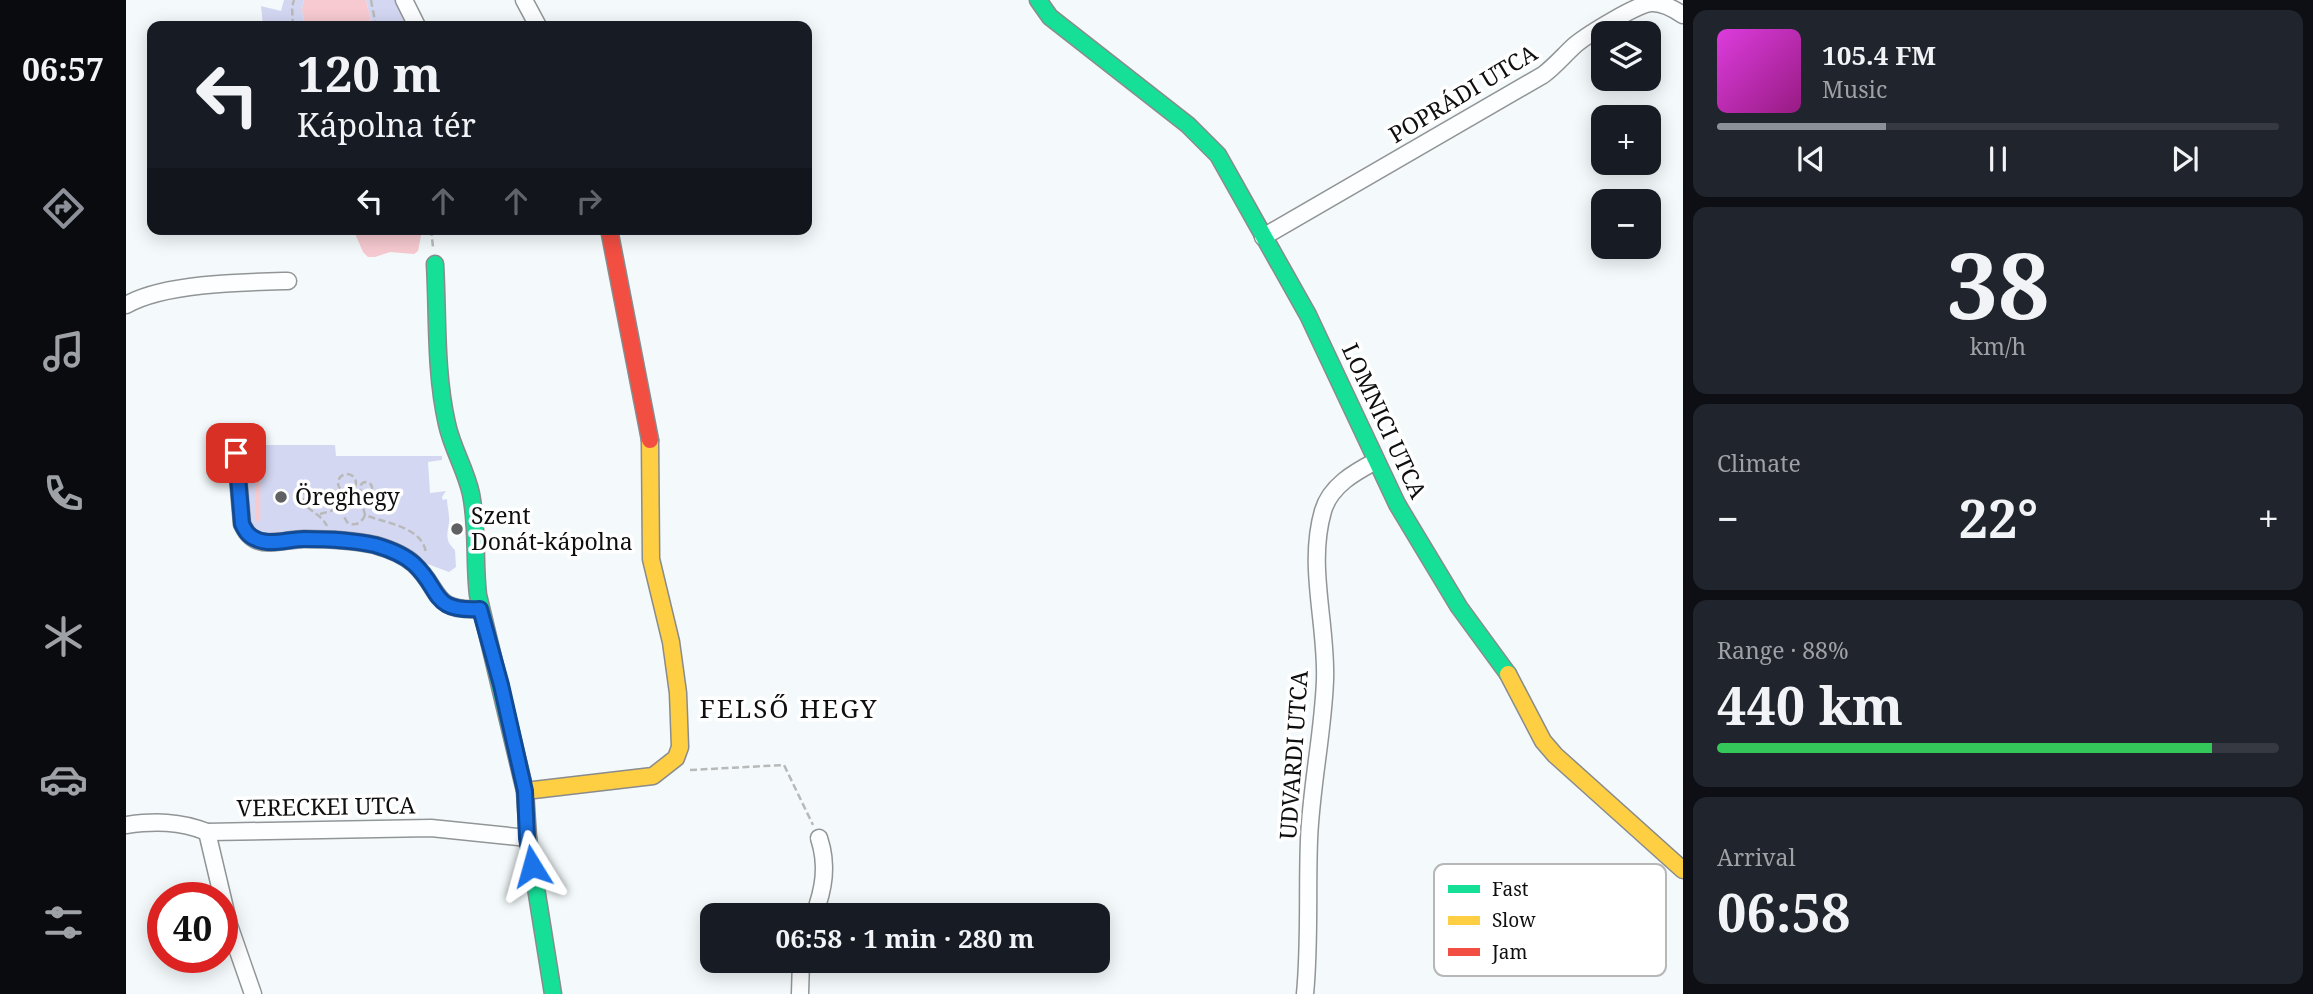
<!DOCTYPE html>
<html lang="en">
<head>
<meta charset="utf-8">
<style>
  :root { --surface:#171b24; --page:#20242c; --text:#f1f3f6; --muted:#9ea1a6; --line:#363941; --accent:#8c9099 }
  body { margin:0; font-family:"Noto Serif",serif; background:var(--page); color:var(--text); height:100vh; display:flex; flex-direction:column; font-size:26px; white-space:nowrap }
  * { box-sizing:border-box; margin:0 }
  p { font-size:23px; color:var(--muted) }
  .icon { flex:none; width:38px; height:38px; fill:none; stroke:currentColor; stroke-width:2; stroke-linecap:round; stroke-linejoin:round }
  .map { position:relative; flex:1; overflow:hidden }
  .side { display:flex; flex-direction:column; gap:10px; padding:10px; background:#0d0f14; width:630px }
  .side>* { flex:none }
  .top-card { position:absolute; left:21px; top:21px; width:665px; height:214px; border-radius:14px; box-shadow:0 4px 18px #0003; background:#171b24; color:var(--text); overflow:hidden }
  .buttons { position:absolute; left:1465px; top:21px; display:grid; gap:14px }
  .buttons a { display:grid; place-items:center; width:70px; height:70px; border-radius:14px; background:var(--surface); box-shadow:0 4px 18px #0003; font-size:35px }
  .speed { position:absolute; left:21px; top:882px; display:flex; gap:14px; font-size:35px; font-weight:700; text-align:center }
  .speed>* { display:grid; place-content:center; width:91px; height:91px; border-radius:50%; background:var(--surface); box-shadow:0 4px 18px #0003; line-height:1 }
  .speed .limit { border:10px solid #d22; background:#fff; color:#111 }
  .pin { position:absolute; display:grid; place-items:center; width:60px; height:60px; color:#fff; margin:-30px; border-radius:14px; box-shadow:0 4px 10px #0006 }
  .me { position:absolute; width:77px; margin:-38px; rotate:352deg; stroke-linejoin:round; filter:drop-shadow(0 0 5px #0008) }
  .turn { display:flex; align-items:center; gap:24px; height:147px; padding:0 35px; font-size:32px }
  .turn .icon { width:91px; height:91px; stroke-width:2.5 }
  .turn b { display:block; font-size:49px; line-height:60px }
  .lanes { display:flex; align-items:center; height:66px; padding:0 35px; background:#0003; justify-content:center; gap:35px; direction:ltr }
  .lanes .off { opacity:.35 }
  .big { font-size:52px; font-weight:700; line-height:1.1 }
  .side .tile { flex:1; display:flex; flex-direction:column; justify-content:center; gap:10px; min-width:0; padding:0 24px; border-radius:14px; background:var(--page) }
  .side .dial { align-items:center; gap:0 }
  .dial b { font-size:91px; line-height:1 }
  .song { display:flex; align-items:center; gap:21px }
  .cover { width:84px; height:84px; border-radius:10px; background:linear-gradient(135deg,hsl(300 70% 55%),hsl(310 70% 35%)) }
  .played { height:7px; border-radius:4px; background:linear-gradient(90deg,var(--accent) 30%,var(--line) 30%) }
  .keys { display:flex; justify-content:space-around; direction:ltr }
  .heat { display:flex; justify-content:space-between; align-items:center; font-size:38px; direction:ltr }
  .charge { height:10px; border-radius:5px; background:linear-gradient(90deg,#34c759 88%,var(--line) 0) }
  .trip { position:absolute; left:574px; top:903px; width:410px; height:70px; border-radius:14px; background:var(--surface); box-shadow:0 4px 18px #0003; font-weight:700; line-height:70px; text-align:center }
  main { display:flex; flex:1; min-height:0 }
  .tab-bar { display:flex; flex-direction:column; width:126px; justify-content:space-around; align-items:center; background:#090b0e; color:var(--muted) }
  .tab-bar .icon { width:49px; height:49px }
  .tab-bar .selected { color:var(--accent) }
  .tab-bar b { font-size:32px; color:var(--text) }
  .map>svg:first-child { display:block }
</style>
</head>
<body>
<main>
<nav class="tab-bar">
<b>06:57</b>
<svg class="icon selected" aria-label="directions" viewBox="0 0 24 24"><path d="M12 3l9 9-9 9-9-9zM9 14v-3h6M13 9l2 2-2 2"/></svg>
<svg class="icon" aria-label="music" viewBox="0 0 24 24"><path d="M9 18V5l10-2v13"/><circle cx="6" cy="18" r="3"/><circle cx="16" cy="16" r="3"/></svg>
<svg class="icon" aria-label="phone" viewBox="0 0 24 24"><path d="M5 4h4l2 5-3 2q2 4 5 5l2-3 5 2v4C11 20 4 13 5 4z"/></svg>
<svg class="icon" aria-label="climate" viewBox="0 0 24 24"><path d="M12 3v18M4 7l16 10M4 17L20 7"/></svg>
<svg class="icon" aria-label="car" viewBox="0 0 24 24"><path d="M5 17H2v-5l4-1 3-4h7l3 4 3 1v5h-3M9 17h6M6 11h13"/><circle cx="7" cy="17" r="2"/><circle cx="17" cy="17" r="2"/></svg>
<svg class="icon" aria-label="filters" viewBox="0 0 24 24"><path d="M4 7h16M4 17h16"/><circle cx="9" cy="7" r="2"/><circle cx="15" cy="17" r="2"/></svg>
</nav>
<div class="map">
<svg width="1557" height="994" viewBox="0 0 1557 994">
  <rect width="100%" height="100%" fill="#f4fafc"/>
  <g fill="#d4d7f2">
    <path d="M158,0H178L176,10L179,26H137L135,6L155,11Z"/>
    <path d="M240,0H271L283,26H246Z"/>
    <path d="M124,445H209L210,456H316V460L302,462L304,493L320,491L316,497L317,500L321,499C321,506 324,516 323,523C321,535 319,541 329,550L330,567L323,572L296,562L255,537L197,533L143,536L135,535L126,529L122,519L118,473Z"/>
  </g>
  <g fill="#f6cad0">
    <path d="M178,0H240L246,26H179L176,10Z"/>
    <path d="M227,229H296V230L292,251L288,254L264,252L249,257H242L237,252Z"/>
  </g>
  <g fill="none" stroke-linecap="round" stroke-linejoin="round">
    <path stroke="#f6cad0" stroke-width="4.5" d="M132,519V465"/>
    <g stroke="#929596" stroke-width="19">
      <g id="street">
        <path d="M278,0L291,26"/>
        <path d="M398,0L412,26"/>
        <path d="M1137,237L1417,75C1429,66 1438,55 1449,45C1461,35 1514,2 1527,3C1537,3 1548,9 1557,15"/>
        <path d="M0,305C38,283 117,282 162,281"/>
        <path d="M110,453L116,524C119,530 122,536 130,540C144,546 163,539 178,539C202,539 226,540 249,545C263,549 277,554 288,564C316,590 305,612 354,609"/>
        <path d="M0,825C28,821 54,821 81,832L305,828L402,838"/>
        <path d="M81,832L103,925L127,994"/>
        <path d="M688,915C698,889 702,865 693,838"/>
        <path d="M674,994L675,961"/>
        <path d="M1179,994C1184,942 1181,891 1183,840C1185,786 1197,734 1199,680C1201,624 1181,566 1197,511C1204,486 1229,472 1250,461"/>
      </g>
    </g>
    <g stroke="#898b8c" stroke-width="19">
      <g id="fast">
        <path d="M912,0L924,17L1062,125L1092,155L1182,315L1271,504L1333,607L1382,674"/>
        <path d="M309,264C312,316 309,372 321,424C326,448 340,470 345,494C352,528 348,562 352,595L399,791L402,838L427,994"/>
      </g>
    </g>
    <g stroke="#898b8c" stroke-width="19">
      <g id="slow">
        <path d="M1382,674L1417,741L1429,755L1557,870"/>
        <path d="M399,791L527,776L550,758L554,747L552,693L545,642L525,559L524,440"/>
      </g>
    </g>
    <g stroke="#898b8c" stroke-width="19">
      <path id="jam" d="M483,229L524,440"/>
    </g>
    <g stroke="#b8b9b9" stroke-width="2.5" stroke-dasharray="7 3.5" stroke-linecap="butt">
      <path d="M245,0L250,26"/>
      <path d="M167,26L166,7L168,0"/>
      <path d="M305,229L307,247"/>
      <circle cx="221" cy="483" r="9"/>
      <circle cx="240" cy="488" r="6"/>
      <path d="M236,506L240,501V494"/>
      <path d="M194,514L205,511L214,505V497L210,492L187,490L178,494L177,498C180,512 193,511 201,526"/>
      <path d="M239,515C236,523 229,527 221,522L216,513L221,504L232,502L237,507L239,515C259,523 298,527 300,554"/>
      <path d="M564,770L658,765L687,825"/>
    </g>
    <use href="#street" stroke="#fdfeff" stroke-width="16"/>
    <use href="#fast" stroke="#16e098" stroke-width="16"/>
    <use href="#slow" stroke="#ffcf43" stroke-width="16"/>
    <use href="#jam" stroke="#f24e42" stroke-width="16"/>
  </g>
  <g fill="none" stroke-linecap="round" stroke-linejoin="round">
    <g stroke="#114b97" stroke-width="18">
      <path id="route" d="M110,453L116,524C119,530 122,536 130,539C144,546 163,539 178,539C202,539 226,540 249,545C263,549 277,554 288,564C316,590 304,612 354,609L375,685L399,791L401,838L406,866"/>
    </g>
    <use href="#route" stroke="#1a73e8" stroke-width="12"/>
  </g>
  <g fill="#5f6162" stroke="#fff" stroke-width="2.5">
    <circle cx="155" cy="497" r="7"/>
    <circle cx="331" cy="529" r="7"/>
  </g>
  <g text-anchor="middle" stroke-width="7" stroke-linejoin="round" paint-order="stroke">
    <g font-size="23" fill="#0f0f0f" stroke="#fff">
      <text transform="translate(1337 94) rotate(-31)" y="8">POPRÁDI UTCA</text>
      <text transform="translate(1258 421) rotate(65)" y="8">LOMNICI UTCA</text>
      <text transform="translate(1168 755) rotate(-86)" y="8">UDVARDI UTCA</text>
      <text transform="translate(200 807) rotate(-1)" y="8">VERECKEI UTCA</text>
    </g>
    <g font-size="23" fill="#0f0f0f" stroke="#fff" text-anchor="start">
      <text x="169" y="505">Öreghegy</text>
      <text x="345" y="524">Szent<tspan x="345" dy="26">Donát-kápolna</tspan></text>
    </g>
    <g font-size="26" letter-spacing="2" fill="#0f0f0f" stroke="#fff">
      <text x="663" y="718">FELSŐ HEGY</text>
    </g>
  </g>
  <rect x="1308" y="864" width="232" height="112" rx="10" fill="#fff" stroke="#b7b7b7" stroke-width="2"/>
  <rect x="1322" y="885" width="32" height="8" fill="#16e098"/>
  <rect x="1322" y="916" width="32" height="9" fill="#ffcf43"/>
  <rect x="1322" y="948" width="32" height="8" fill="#f24e42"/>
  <g font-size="19" fill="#0f0f0f">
    <text x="1366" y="896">Fast</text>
    <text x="1366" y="927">Slow</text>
    <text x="1366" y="959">Jam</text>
  </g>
</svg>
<div class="buttons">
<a><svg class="icon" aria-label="layers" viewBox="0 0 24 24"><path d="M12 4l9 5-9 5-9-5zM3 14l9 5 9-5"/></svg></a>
<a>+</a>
<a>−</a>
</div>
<div class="speed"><div class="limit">40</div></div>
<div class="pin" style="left:110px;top:453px;background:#d93025"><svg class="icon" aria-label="arrive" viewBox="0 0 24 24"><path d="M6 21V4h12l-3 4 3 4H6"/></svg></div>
<svg class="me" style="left:406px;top:866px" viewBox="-20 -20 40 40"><path d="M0-17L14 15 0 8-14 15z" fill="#1a73e8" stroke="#fff" stroke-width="4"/></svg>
<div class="trip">06:58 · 1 min · 280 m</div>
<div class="top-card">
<div class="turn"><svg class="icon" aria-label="left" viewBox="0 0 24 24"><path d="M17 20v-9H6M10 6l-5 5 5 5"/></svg><div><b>120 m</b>Kápolna tér</div></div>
<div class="lanes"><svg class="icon" aria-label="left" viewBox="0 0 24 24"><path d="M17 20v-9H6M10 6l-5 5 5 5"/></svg><svg class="icon off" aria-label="ahead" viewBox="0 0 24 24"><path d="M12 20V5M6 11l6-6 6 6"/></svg><svg class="icon off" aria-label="ahead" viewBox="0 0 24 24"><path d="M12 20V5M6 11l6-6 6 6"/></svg><svg class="icon off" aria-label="right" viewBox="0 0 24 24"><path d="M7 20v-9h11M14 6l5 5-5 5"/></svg></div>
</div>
</div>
<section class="side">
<div class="tile">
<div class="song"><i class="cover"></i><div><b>105.4 FM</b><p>Music</p></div></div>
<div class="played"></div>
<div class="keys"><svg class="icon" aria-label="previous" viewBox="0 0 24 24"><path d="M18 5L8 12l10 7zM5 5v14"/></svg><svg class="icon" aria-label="pause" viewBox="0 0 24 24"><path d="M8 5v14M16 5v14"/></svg><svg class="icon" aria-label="next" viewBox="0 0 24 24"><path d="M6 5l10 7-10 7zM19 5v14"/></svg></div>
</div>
<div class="tile dial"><b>38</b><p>km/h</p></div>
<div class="tile"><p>Climate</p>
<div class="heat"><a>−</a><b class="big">22°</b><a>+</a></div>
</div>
<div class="tile"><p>Range · 88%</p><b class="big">440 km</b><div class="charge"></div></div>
<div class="tile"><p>Arrival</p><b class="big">06:58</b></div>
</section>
</main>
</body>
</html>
